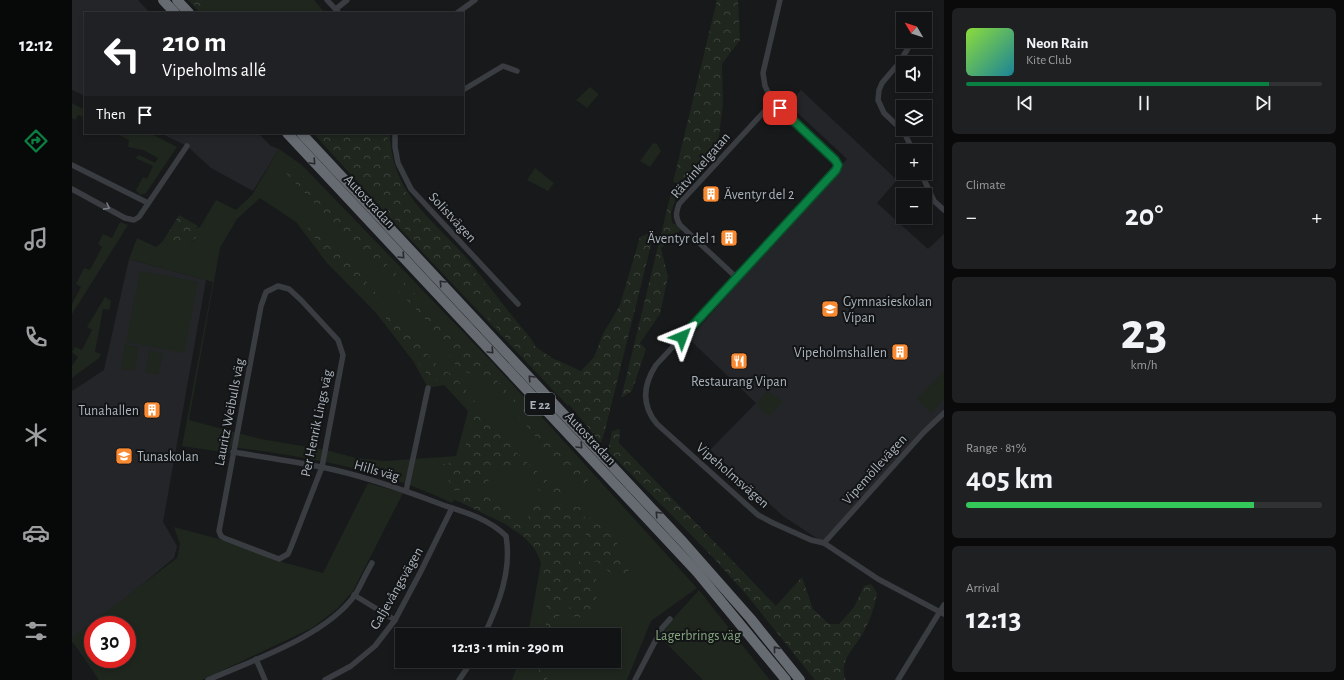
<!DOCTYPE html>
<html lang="en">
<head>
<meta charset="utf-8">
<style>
  :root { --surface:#121314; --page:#1f2022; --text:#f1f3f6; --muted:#9c9ea0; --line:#313234; --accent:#0b8043 }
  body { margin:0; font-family:"Alegreya Sans",sans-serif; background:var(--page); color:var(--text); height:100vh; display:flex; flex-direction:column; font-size:15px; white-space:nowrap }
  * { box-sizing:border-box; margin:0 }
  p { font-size:13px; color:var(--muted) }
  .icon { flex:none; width:22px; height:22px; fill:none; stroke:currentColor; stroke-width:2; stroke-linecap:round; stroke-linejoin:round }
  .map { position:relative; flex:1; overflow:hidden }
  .drawer { display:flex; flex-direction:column; gap:8px; padding:8px; background:#0a0a0b; width:400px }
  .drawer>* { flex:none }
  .banner { position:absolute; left:12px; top:12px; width:380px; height:122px; border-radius:0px; box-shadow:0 2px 6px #0003,0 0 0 1px var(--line); background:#202124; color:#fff; overflow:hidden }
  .needle { width:26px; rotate:309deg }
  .tools { position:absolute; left:824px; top:12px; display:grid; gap:8px }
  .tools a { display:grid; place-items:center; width:36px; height:36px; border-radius:0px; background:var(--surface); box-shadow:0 2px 6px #0003,0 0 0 1px var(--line); font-size:20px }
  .speed { position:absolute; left:12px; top:616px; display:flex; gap:8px; font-size:20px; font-weight:700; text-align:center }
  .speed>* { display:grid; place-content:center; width:52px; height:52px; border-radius:50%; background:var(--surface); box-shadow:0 2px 6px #0003,0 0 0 1px var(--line); line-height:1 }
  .speed .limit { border:6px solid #d22; background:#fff; color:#111 }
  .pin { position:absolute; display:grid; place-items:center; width:34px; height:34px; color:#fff; margin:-17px; border-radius:8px; box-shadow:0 2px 6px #0006 }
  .me { position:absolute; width:44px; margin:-22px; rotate:44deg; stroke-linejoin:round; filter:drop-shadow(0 0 3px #0008) }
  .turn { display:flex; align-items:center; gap:14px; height:84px; padding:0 12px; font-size:18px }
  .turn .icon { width:52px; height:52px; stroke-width:2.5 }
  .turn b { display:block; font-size:28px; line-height:34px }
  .then { display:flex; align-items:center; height:38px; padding:0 12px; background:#0003; gap:8px; font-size:15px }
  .big { font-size:30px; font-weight:700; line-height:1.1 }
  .drawer .widget { flex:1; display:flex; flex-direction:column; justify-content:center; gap:6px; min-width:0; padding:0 14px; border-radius:6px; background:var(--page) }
  .drawer .dial { align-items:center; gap:0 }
  .dial b { font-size:52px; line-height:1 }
  .song { display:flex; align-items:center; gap:12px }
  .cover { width:48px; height:48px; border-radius:6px; background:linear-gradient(135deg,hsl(90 70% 55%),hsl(190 70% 35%)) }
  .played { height:4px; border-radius:2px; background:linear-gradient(90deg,var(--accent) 85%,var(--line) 85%) }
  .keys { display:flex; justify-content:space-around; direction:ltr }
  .heat { display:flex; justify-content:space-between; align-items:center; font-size:22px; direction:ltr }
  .charge { height:6px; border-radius:3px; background:linear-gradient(90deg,#34c759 81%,var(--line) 0) }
  .trip { position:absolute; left:323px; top:628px; width:226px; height:40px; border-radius:0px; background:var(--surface); box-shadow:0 2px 6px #0003,0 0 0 1px var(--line); font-weight:700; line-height:40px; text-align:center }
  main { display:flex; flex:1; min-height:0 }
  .tabs { display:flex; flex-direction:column; width:72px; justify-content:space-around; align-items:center; background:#070808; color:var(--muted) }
  .tabs .icon { width:28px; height:28px }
  .tabs .selected { color:var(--accent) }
  .tabs b { font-size:18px; color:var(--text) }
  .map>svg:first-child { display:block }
</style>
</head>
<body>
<main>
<nav class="tabs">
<b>12:12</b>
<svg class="icon selected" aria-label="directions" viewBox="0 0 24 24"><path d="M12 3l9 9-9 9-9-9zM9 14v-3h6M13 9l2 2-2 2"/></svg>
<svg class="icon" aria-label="music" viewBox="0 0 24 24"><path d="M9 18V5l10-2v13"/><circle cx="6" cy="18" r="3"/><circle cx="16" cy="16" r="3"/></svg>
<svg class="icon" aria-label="phone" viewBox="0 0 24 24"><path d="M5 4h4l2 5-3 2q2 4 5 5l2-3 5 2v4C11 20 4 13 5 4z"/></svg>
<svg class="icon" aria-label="climate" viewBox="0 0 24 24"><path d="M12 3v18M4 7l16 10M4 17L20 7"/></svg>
<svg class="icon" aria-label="car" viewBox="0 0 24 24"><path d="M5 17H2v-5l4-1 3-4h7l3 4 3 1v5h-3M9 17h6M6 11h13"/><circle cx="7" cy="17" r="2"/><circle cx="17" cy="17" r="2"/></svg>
<svg class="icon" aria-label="filters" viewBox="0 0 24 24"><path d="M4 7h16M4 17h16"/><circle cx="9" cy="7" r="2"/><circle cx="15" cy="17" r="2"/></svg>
</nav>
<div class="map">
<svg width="872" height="680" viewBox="0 0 872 680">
  <defs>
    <pattern id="forest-crowns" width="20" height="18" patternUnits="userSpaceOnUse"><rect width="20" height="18" fill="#1e261e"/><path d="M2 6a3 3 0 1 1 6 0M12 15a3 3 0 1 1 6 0" fill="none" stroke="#3c433d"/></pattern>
  </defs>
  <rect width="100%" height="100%" fill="#18191b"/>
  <g fill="#242528">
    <path d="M0,0H66L78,13H13V96L0,90Z"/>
    <path d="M729,90L825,180L805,203L856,249L872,234V413L752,543L711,516L638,450L684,403L617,339L775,159L716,104Z"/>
    <path d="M88,133H186L199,146L207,149L181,191L139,168L115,146Z"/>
    <path d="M57,259L134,280L91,522L105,546L102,558L0,643V391L32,370Z"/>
  </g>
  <g fill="#1e261e" fill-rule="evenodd">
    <path d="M116,0H242L253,13H128Z"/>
    <path d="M518,87L527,94L515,108L504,100Z"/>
    <path d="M0,103L13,110V118L6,115L3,120L0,118Z"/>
    <path d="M43,133H78L105,147L74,193L68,195L64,190L71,177L75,179L81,166L63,158L67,155L83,163L86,158L71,150L56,147L57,140Z"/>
    <path d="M241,133H318C319,195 363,220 399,263C419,288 437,313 458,337L465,348L509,391L496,406L316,216Z"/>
    <path d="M581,143L585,144L589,151L578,167L568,161Z"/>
    <path d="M207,149L230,165L421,363L625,588L579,621L555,680H440L447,661H542V635H456L469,562L455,533L390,503L382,500L380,503C313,470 233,456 159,447L156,453L110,446L141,282L57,259L65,238L84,247L91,241C104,250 110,249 122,240L124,229L128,227L144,200L164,210L180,195ZM188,198L224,222L255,263L304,313L341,361L356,388L372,385L396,411L384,456L312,461L284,458L254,450L189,439L117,420L148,248L165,219Z"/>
    <path d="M463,168L482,183L476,191L455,180Z"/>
    <path d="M48,222L56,225L0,314V304L9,287L4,284L12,268L18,270L30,247L26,244L31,234L40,238Z"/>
    <path d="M68,271L126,282L112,353L54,342Z"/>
    <path d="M33,297L39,301L37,310L31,309L23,352L29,354L27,358L0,378V366L6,357L0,352L3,347L10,350L20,330L15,327Z"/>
    <path d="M53,344L67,347L62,371L49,369Z"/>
    <path d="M77,350L91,353L86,375L73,372Z"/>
    <path d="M872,371V399L859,413L845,399Z"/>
    <path d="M695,391L711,402L697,416L687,408L686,402Z"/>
    <path d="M296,483L331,493L281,591L265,609L240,628L130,680H27L0,641V638L105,558L108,544L102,527L147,539L207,561L251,573ZM21,625H55V659H21Z"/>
    <path d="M627,590L698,680H631L586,635Z"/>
  </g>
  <g fill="url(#forest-crowns)">
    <path d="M118,0H133L147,13H130Z"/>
    <path d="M645,0H666L668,40L650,64L651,104L646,143L634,160L609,184L601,182Z"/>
    <path d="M243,133L271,134L315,133L316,153L322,172L339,201L396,263L461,345L480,358L509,371L522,357L531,334L548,305L568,237L575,234L581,237L532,434L528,445L515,426L500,408Z"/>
    <path d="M210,160L227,171L517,478L512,488L491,468L470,455L465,438L413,378L387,370L358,324L208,167Z"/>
    <path d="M204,188L268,251L365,365L383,377L444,452L480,485L499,491L504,498L469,492L443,465H420L416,482L383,491L367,465L389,460L404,412L376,382L359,380L307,309L258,260L229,218L201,195Z"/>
    <path d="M600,189L606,190L599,213L600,223L612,227L589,248L596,277L588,314L568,343L574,349L560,391L549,398Z"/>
    <path d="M107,215L126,226L124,229L126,235C114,249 106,252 91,241Z"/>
    <path d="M548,429L547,443L704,606L730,577L741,609L757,624H767L782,607L792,586L799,584L805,593C803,606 798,621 791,633C783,648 765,662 774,680H743L673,593L636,552L536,451L540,431Z"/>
    <path d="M401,493L415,497L454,524L458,512L459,500L512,508L514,512L492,603L488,611L484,635H473L475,612L468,555L452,537L433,524L388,502L392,496Z"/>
    <path d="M519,513L531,528L543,538L557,569L555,574L550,578L543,577L525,561L520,563L522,572L525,576C521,587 526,597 525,610L516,618L496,616L502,582Z"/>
    <path d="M468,661H478L475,680H465Z"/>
  </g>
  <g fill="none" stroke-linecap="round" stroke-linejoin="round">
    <g stroke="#393c40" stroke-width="5.5">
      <path d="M255,0L267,13"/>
      <path d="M708,0L691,73L693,86L701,102L763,160L765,165L752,184L584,365C571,385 569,405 585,424L686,515L701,523L739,540L752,543L806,579L872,614"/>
      <path d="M264,9L275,0"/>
      <path d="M385,13L403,0"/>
      <path d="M838,45L827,63L810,83L807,90L806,100L812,113L832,132L841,151"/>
      <path d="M391,90L431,66L445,71"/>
      <path d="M323,133V147L326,163L339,189L446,304"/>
      <path d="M0,165L76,203"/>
      <path d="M849,173L862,201L872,210"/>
      <path d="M0,189L53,218L62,220L67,217L115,146"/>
      <path d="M665,278L608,225C603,217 604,213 607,204L701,102"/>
      <path d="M206,286L217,289L229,300L266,340L271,355L250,467L219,547L216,554L207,559L152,538L149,536L147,531L189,306L194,292Z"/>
      <path d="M161,452C190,457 220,461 249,467C290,475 332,490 371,505C393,512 417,519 434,536C440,570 427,604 412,635"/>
      <path d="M334,491L356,388"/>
      <path d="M752,543L852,432L872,413"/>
      <path d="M282,595L323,620"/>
      <path d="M184,659L193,680"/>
      <path d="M136,680C181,660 254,636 283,595C289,585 294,573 300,563"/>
      <path d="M253,680L279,666L303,646L323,620L348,573L380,508"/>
      <path d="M387,680L400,661"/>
      <path d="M563,680L590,628L598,619"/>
      <path d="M826,680L872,605"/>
    </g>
    <g stroke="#656b71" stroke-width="10">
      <path d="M91,0L103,13"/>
      <path d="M105,0L117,13"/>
      <path d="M215,133L625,572L714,680"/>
      <path d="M229,133L612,543L679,619L728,680"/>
    </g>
  </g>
  <defs><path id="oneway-chevron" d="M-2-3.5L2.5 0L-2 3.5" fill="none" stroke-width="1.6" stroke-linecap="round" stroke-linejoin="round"/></defs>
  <g stroke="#282a2d">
    <use href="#oneway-chevron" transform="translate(241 162) rotate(47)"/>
    <use href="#oneway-chevron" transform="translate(330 256) rotate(47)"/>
    <use href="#oneway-chevron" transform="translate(370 283) rotate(-133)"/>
    <use href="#oneway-chevron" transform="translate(419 351) rotate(47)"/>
    <use href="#oneway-chevron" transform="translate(459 378) rotate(-133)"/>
    <use href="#oneway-chevron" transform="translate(508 446) rotate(47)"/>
    <use href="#oneway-chevron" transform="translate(586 514) rotate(-133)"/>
    <use href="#oneway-chevron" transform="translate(704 649) rotate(-129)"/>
  </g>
  <use stroke="#777d84" href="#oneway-chevron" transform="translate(35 207) rotate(28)"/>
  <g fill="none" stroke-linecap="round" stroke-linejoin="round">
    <g stroke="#07532c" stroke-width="10">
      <path id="route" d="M610,337L764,170L766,165L763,160L708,108"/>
    </g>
    <use href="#route" stroke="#0b8043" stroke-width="7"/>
  </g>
  <defs>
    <g id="building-square" transform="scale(0.9)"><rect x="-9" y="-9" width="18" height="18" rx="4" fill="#fa8a31" stroke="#131416"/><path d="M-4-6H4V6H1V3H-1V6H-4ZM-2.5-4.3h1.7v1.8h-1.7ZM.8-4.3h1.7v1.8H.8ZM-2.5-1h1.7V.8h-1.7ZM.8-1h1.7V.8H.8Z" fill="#fff"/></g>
    <g id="school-square" transform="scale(0.9)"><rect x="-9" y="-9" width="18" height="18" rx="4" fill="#fa8a31" stroke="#131416"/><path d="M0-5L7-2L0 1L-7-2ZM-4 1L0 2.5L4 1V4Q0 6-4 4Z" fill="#fff"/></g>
    <g id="restaurant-square" transform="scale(0.9)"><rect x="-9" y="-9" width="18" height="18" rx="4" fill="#fa8a31" stroke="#131416"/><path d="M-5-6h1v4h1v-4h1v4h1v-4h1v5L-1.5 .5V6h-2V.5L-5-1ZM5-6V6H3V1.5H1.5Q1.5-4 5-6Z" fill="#fff"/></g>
  </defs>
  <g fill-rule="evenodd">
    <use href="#building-square" x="639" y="194"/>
    <use href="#building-square" x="657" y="238"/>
    <use href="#school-square" x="758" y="309"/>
    <use href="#building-square" x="828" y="352"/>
    <use href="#restaurant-square" x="667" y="361"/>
    <use href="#building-square" x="80" y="410"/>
    <use href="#school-square" x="52" y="456"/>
  </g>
  <g text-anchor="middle" stroke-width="4" stroke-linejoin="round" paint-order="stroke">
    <rect fill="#131416" stroke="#7d838a" stroke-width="1" x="453" y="393" width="30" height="22" rx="3"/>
    <g font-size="13" font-weight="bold" fill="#aab3bb">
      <text x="468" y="409">E 22</text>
    </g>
    <g font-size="14" fill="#aab3bb" stroke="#131416">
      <text transform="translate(628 165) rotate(-49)" y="5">Rätvinkelgatan</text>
      <text transform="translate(298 201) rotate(47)" y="5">Autostradan</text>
      <text transform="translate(381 217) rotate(47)" y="5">Solistvägen</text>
      <text transform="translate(157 412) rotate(-79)" y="5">Lauritz Weibulls väg</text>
      <text transform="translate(244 423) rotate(-78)" y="5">Per Henrik Lings väg</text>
      <text transform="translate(519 438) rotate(47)" y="5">Autostradan</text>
      <text transform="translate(802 469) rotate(-48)" y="5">Vipemöllevägen</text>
      <text transform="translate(305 470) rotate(16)" y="5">Hills väg</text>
      <text transform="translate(661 475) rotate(41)" y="5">Vipeholmsvägen</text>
      <text transform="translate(324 588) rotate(-60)" y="5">Galjevångsvägen</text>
    </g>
    <g font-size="14" fill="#aab3bb" stroke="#131416" text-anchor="start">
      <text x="652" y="199">Äventyr del 2</text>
      <text x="644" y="243" text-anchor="end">Äventyr del 1</text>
      <text x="771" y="306">Gymnasieskolan<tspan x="771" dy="16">Vipan</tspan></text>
      <text x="815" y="357" text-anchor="end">Vipeholmshallen</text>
      <text x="667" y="386" text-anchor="middle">Restaurang Vipan</text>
      <text x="67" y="415" text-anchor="end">Tunahallen</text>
      <text x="65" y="461">Tunaskolan</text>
    </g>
    <g font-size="14" fill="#86a680" stroke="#131416">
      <text x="626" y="640">Lagerbrings väg</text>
    </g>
  </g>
</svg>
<div class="tools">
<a><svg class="needle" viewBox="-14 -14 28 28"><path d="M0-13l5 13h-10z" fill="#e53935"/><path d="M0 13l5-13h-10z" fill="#9c9ea0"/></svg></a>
<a><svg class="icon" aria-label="sound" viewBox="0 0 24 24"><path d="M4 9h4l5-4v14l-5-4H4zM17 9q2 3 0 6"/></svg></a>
<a><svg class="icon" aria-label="layers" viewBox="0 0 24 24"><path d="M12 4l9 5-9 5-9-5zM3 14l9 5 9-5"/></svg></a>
<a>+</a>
<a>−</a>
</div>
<div class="speed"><div class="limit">30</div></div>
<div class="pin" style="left:708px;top:108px;background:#d93025"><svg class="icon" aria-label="arrive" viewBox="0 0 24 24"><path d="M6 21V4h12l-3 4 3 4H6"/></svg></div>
<svg class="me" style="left:610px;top:337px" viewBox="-20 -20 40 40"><path d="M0-17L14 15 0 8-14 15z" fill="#0b8043" stroke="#fff" stroke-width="4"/></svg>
<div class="trip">12:13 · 1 min · 290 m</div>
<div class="banner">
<div class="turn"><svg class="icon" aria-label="left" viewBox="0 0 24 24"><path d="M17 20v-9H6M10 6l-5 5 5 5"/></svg><div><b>210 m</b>Vipeholms allé</div></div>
<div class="then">Then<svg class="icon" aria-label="arrive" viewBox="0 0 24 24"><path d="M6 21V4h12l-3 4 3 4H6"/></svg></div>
</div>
</div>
<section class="drawer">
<div class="widget">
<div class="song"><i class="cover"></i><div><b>Neon Rain</b><p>Kite Club</p></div></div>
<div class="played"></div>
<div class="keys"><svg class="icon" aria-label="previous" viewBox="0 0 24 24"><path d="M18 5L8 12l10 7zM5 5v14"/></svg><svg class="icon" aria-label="pause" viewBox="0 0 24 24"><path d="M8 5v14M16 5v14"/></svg><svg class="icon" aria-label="next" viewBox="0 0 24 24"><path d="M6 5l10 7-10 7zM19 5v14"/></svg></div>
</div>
<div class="widget"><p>Climate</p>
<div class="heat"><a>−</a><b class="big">20°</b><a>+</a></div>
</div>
<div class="widget dial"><b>23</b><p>km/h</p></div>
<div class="widget"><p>Range · 81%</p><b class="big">405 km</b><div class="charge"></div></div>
<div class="widget"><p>Arrival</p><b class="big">12:13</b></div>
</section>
</main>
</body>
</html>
